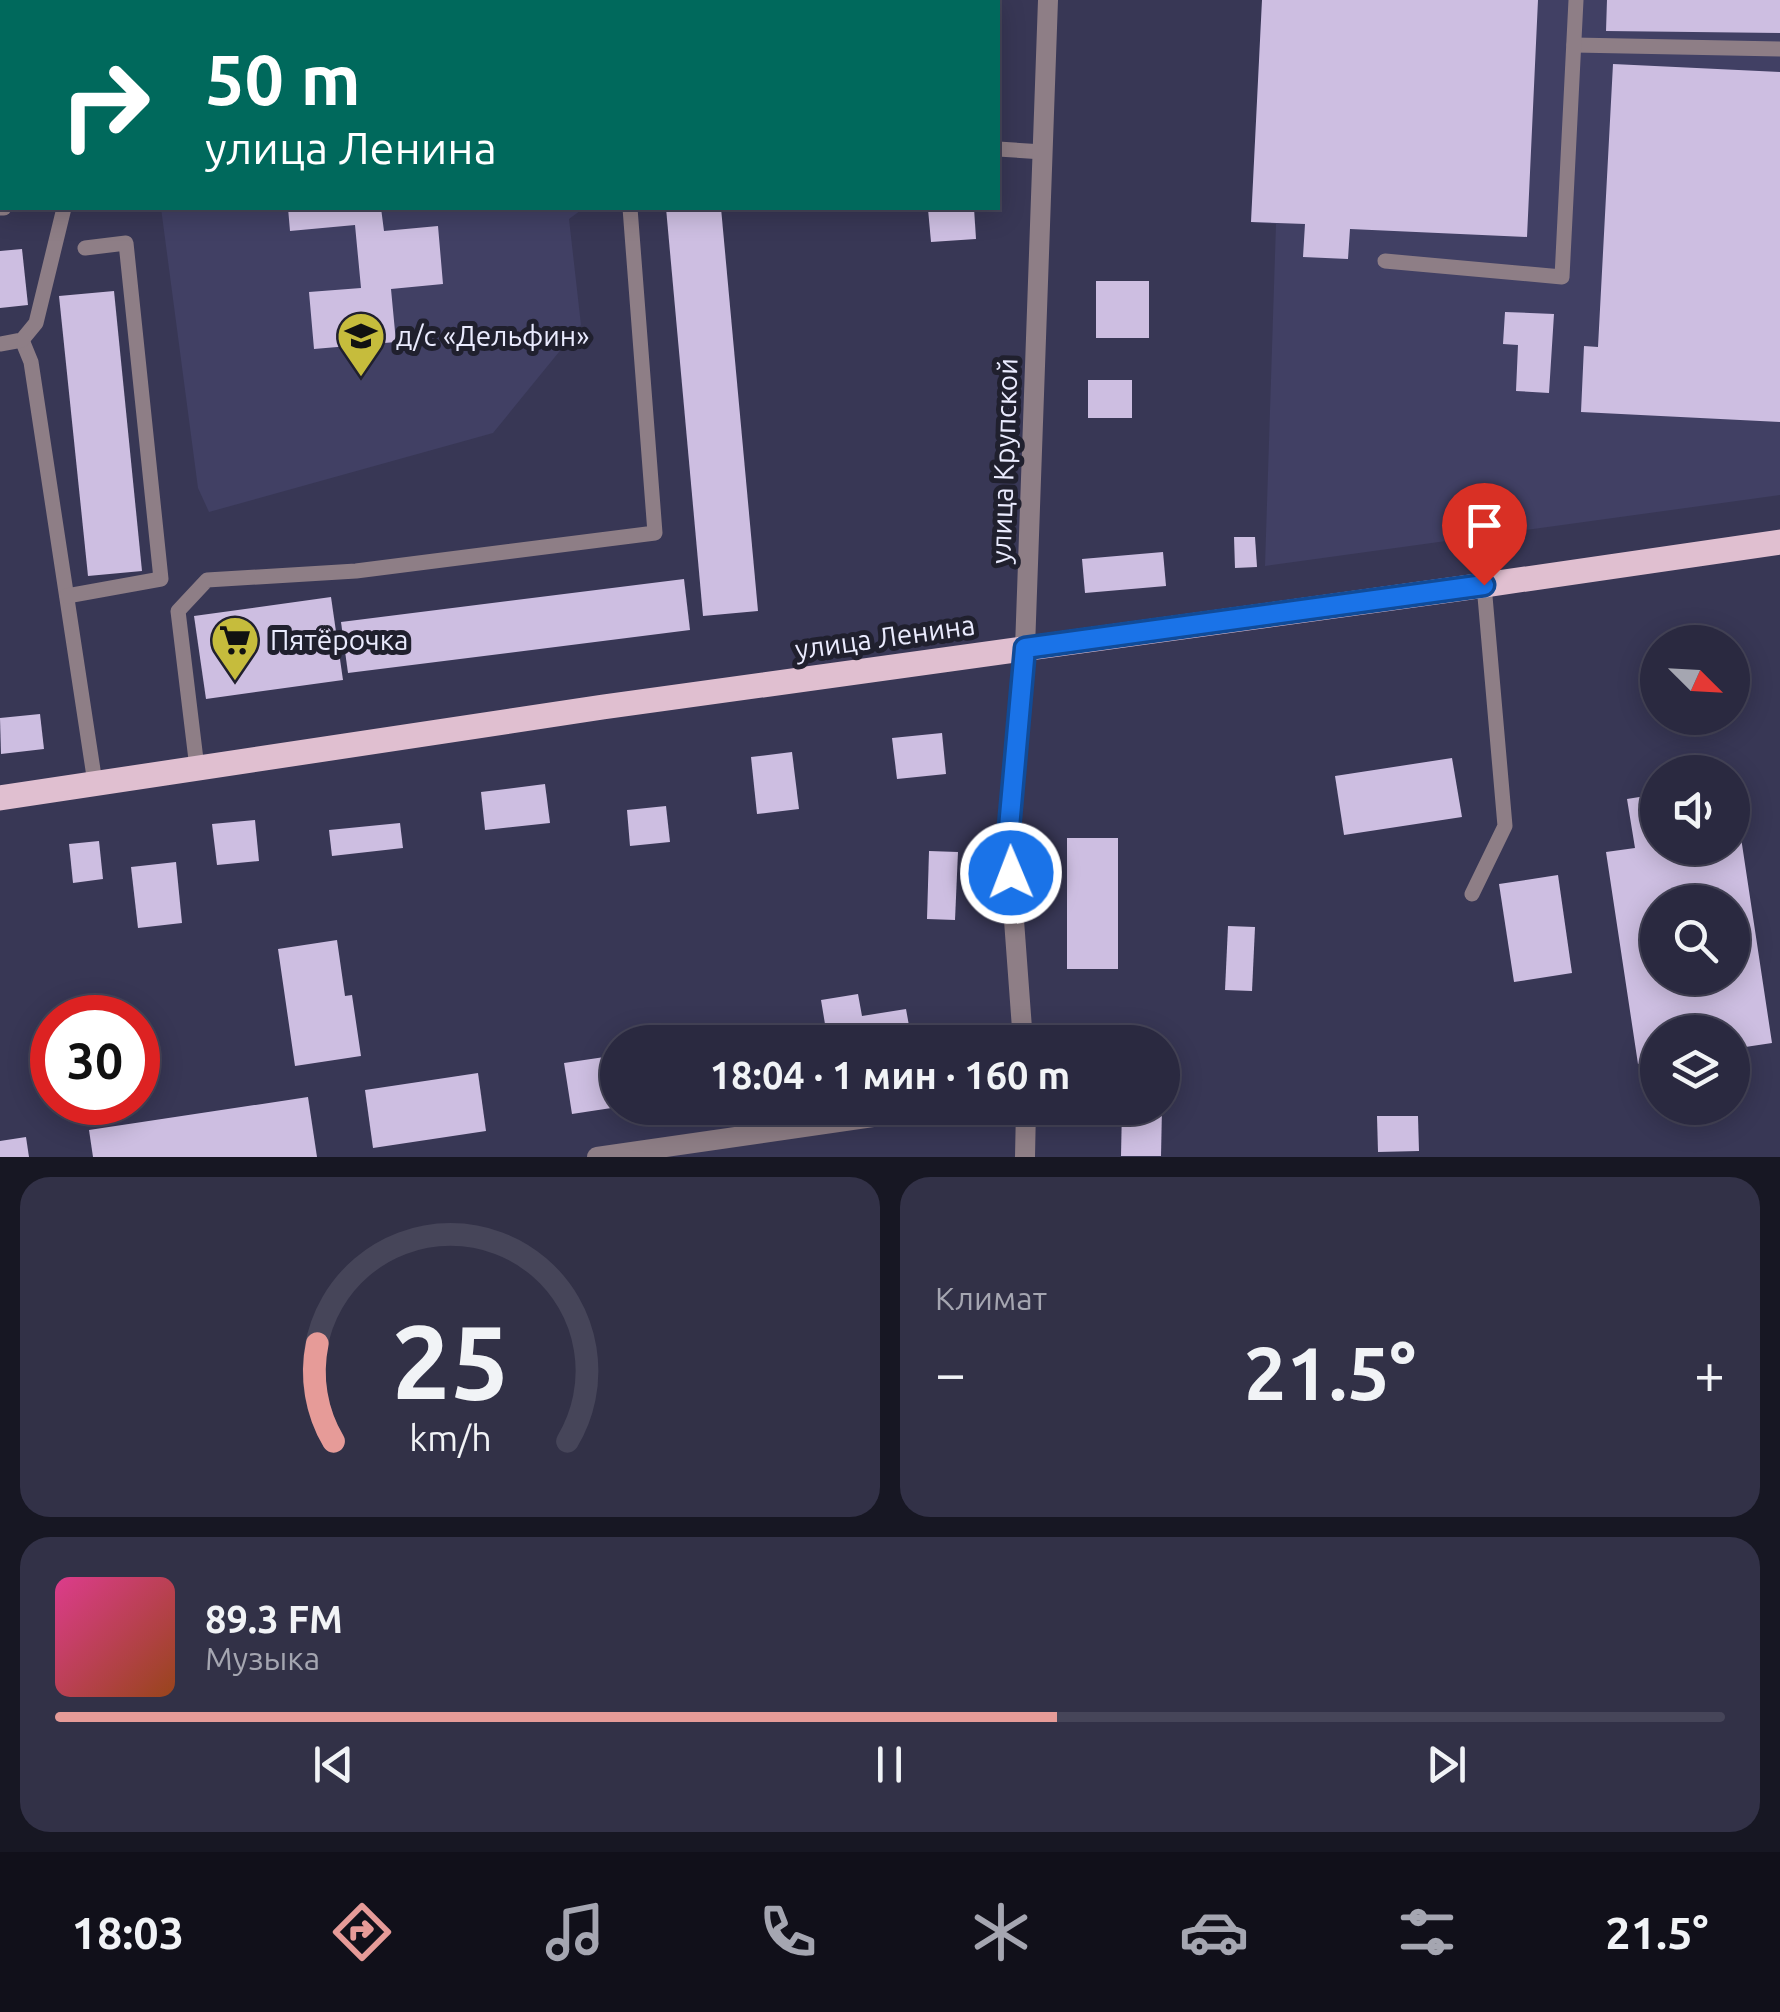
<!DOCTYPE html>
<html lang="ru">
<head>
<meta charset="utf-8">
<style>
  :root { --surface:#2a2940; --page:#323147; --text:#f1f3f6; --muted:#a5a6b1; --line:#464559; --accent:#e69b98 }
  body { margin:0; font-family:Ubuntu,sans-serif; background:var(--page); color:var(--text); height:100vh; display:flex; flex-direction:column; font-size:38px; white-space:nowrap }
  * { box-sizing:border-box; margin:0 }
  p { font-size:32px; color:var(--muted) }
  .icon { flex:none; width:55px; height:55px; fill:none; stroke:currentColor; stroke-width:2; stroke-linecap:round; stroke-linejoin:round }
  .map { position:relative; height:1157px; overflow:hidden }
  .panel { display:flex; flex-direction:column; gap:20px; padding:20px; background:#171723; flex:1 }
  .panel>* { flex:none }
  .hud { position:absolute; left:0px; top:0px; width:1000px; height:210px; box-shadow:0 5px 25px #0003,0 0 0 2px var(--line); background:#00695c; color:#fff; overflow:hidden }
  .needle { width:65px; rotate:114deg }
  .buttons { position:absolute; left:1640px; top:625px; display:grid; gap:20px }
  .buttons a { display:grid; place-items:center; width:110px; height:110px; border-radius:50%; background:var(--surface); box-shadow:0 5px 25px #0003,0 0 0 2px var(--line); font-size:50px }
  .speed { position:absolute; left:30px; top:995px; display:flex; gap:20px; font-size:50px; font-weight:700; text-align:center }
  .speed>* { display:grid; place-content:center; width:130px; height:130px; border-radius:50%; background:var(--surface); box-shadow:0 5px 25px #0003,0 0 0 2px var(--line); line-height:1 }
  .speed .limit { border:15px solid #d22; background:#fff; color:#111 }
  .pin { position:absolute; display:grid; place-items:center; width:85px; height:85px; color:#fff; margin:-102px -42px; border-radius:50% 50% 50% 0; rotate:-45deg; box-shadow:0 0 10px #0007 }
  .pin .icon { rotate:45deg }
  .me { position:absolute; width:110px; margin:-55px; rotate:359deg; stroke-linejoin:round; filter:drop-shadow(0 0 8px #0008) }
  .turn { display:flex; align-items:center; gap:35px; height:210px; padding:0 40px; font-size:45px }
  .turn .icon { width:130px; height:130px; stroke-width:2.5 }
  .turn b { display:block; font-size:70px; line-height:85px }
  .big { font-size:75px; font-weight:700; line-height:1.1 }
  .panel .card { flex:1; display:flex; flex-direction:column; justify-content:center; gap:15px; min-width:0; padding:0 35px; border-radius:30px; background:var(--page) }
  .panel .dial { align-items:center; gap:0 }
  .dial svg { height:260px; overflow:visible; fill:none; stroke:var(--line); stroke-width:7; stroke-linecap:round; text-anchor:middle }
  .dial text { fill:var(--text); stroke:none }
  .song { display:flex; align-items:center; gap:30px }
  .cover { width:120px; height:120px; border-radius:15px; background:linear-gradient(135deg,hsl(330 70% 55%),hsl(20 70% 35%)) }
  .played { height:10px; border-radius:5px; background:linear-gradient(90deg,var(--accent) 60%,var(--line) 60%) }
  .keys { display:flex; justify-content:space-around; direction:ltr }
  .heat { display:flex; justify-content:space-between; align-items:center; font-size:55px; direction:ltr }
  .panel .tiles { flex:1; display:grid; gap:20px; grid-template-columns:1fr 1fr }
  .card:last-child { grid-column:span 2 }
  .trip { position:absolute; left:600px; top:1025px; width:580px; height:100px; border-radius:50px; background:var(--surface); box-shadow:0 5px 25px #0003,0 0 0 2px var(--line); font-weight:700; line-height:100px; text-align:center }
  .dock { display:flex; height:160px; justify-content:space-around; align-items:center; background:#11101a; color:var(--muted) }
  .dock .icon { width:70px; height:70px }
  .dock .selected { color:var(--accent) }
  .dock b { font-size:45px; color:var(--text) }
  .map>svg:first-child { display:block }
</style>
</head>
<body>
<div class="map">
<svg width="1780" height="1157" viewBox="0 0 1780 1157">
  <rect width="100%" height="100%" fill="#383755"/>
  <g fill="#414064">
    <path d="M1262,0H1780V495L1265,566L1276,224L1251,222Z"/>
    <path d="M161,208H584L569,219L581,325L493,433L209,512L198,488Z"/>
  </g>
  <g fill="#cdbee1" fill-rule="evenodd">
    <path d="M1262,0H1538L1527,237L1350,229L1348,259L1303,257L1305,224L1251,222Z"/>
    <path d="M1607,0H1780V33L1606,31Z"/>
    <path d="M1613,64L1780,72V422L1581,412L1584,346L1598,347Z"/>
    <path d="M288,208H381L384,231L438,226L443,284L391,289L396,342L314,349L309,292L361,288L355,225L290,231Z"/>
    <path d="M666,208H721L758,611L703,616Z"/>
    <path d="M974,208L976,239L931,242L928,209Z"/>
    <path d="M22,249L28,305L0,308V251Z"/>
    <rect x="1096" y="281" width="53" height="57"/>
    <path d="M114,291L142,571L88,576L59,296Z"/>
    <path d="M1505,312L1554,314L1549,393L1516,391L1518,345L1503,344Z"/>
    <rect x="1088" y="380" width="44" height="38"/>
    <path d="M1234,537H1255L1257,567L1235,568Z"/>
    <path d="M1163,552L1166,586L1085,593L1082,559Z"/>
    <path d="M684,579L690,630L348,673L341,622Z"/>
    <path d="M331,597L343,680L206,699L194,616Z"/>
    <path d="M40,714L44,749L1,754L0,718Z"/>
    <path d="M942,733L946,774L897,779L892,738Z"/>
    <path d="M792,752L799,809L757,814L751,757Z"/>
    <path d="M1452,758L1462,817L1344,835L1335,776Z"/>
    <path d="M545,784L550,823L485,830L481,792Z"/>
    <path d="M1658,794V848H1732V833L1740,831L1772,1043L1732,1049V1032H1658V1061L1638,1064L1606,852L1635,848L1627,799ZM1658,902H1732V978H1658Z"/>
    <path d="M666,806L670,842L630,846L627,810Z"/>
    <path d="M255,820L259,861L217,865L212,824Z"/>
    <path d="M400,823L403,848L332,856L329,830Z"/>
    <rect x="1067" y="838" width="51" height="131"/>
    <path d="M99,841L103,879L73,883L69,844Z"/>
    <path d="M929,851L958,852L955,920L927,919Z"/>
    <path d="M176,862L182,923L138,928L131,867Z"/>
    <path d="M1558,875L1572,973L1514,982L1499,884Z"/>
    <path d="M1228,926L1255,927L1252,991L1225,990Z"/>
    <path d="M337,940L345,996L352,995L361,1056L295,1066L278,949Z"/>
    <path d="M858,994L862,1016L906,1009L912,1042H828L821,1000Z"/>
    <path d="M618,1055V1107L572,1114L564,1063Z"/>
    <path d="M478,1073L486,1131L373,1148L365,1090Z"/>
    <path d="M308,1097L317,1157H93L89,1130Z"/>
    <path d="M1122,1108H1162L1161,1156H1121Z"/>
    <path d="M1377,1116H1418L1419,1151L1378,1152Z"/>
    <path d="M26,1137L29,1157H0V1141Z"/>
  </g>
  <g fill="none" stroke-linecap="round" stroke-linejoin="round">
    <g stroke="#8e7e86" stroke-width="15">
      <path d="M78,0V2"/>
      <path d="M1574,45L1780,49"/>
      <path d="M998,149L1043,152"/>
      <path d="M0,208H4"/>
      <path d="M1385,261L1562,277L1576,0"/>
      <path d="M22,340L31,362L95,783"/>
      <path d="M0,344L22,340L36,323L64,208"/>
      <path d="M67,596L161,579L126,243L85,248"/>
      <path d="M197,768L178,611L207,580L356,571L655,533L630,208"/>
      <path d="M1472,894L1505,826L1484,585"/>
    </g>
    <g stroke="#8e7e86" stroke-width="20">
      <path d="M1023,1042L1008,839L1025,648L1048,0"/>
      <path d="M597,1157L935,1108"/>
      <path d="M1025,1157L1026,1108"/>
    </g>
    <path stroke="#e0bfd0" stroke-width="25" d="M0,798L603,707L1464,588L1780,542"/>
  </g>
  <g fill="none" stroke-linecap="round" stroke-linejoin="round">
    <g stroke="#114b97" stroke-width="25">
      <path id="route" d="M1011,873L1008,839L1025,648L1484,585"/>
    </g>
    <use href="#route" stroke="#1a73e8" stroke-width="18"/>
  </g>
  <defs>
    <g id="school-pin" transform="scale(2.5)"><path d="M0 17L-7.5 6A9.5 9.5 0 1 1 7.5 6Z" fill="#c6bc3c" stroke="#20202e"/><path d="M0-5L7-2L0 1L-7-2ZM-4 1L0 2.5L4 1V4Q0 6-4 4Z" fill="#111"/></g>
    <g id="supermarket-pin" transform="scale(2.5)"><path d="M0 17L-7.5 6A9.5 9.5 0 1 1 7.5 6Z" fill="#c6bc3c" stroke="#20202e"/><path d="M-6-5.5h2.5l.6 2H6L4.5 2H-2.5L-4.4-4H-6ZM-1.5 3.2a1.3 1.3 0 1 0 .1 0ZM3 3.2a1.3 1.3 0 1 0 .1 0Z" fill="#111"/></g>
  </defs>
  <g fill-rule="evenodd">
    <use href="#school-pin" x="361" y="336"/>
    <use href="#supermarket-pin" x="235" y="640"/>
  </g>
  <g text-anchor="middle" stroke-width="10" stroke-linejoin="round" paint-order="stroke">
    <g font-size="28" fill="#eaebfe" stroke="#20202e" text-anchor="start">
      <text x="396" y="346">д/с «Дельфин»</text>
      <text x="270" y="650">Пятёрочка</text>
    </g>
    <g font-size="28" fill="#eaebfe" stroke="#20202e">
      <text transform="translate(1004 461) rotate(-88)" y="10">улица Крупской</text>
      <text transform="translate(885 637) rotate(-8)" y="10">улица Ленина</text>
    </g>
  </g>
</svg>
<div class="buttons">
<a><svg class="needle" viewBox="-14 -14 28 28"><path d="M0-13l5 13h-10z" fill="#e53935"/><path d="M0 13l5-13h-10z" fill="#a5a6b1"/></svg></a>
<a><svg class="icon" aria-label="sound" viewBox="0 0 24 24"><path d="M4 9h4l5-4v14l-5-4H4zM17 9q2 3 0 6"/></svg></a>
<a><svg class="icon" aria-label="search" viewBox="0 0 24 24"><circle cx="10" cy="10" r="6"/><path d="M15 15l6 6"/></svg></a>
<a><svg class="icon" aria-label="layers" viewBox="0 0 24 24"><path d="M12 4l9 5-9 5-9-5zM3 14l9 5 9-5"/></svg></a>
</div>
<div class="speed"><div class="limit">30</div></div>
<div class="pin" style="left:1484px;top:585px;background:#d93025"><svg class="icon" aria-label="arrive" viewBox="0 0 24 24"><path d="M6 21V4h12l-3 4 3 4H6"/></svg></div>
<svg class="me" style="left:1011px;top:873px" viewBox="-20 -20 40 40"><circle r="17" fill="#1a73e8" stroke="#fff" stroke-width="3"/><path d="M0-11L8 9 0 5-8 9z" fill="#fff"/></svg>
<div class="trip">18:04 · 1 мин · 160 m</div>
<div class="hud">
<div class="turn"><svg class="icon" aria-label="right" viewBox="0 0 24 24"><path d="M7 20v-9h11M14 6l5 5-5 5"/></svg><div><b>50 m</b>улица Ленина</div></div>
</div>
</div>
<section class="panel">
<div class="tiles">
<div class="card dial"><svg viewBox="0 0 100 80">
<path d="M14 69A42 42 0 1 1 86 69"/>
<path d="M14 69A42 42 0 0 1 9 39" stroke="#e69b98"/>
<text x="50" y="56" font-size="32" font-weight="700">25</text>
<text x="50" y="72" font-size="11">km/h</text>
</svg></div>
<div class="card"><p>Климат</p>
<div class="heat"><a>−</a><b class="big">21.5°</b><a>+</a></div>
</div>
<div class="card">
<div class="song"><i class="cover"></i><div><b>89.3 FM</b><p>Музыка</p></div></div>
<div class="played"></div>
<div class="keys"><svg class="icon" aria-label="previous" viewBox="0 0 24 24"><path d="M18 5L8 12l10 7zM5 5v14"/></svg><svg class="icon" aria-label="pause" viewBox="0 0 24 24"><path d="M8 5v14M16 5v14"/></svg><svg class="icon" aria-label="next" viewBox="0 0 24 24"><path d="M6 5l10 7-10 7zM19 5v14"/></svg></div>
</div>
</div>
</section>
<nav class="dock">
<b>18:03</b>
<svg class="icon selected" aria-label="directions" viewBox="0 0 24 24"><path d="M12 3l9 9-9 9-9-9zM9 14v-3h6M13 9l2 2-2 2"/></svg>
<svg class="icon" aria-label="music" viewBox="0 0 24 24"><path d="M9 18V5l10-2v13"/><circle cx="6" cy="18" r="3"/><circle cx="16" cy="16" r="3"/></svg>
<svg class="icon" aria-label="phone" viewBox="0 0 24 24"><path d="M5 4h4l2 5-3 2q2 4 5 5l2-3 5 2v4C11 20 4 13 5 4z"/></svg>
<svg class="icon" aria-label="climate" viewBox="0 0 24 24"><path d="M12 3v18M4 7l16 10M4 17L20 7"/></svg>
<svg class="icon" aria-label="car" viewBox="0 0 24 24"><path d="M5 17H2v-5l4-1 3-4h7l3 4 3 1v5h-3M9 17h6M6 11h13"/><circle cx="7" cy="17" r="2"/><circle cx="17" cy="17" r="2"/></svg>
<svg class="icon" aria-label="filters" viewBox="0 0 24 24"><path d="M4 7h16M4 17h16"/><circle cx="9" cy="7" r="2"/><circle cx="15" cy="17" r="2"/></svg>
<b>21.5°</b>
</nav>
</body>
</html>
